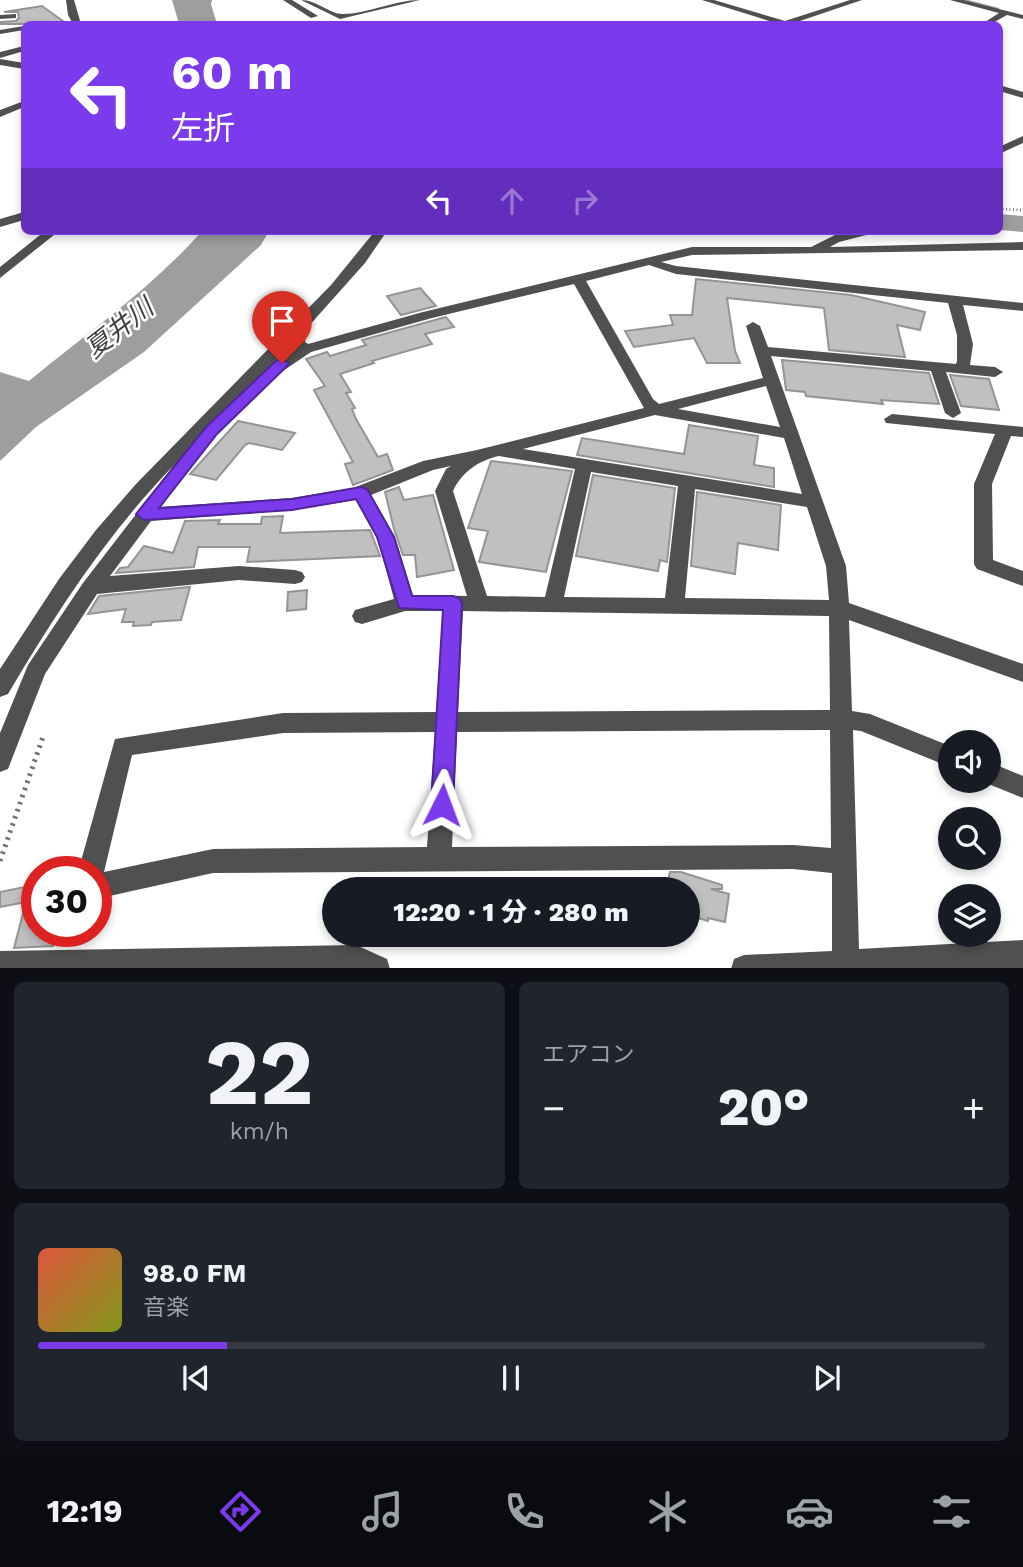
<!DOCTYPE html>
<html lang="ja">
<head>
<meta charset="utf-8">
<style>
  :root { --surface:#171b24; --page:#20242c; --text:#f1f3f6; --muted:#9ea1a6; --line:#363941; --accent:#7c3aed }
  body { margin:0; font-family:"Work Sans","Noto Sans JP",sans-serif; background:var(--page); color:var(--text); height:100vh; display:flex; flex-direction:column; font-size:26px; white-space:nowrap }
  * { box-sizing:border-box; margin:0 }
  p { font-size:23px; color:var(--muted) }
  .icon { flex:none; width:38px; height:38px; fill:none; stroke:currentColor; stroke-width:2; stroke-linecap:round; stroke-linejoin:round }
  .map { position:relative; height:968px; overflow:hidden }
  .side { display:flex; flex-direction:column; gap:14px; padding:14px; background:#0d0f14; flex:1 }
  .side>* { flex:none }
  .guide { position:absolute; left:21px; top:21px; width:982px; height:214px; border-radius:10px; box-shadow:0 4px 10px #0003; background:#7c3aed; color:#fff; overflow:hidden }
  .fabs { position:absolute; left:938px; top:730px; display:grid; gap:14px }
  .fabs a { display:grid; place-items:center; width:63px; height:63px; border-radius:50%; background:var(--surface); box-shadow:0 4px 10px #0003; font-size:35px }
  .speed { position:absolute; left:21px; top:856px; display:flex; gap:14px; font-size:35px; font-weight:700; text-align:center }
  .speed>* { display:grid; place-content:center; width:91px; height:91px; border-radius:50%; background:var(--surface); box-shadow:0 4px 10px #0003; line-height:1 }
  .speed .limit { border:10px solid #d22; background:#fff; color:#111 }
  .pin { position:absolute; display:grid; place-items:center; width:60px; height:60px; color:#fff; margin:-72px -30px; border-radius:50% 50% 50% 0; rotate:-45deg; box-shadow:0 0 7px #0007 }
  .pin .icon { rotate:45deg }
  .me { position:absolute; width:77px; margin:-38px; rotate:3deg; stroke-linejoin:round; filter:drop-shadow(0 0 5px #0008) }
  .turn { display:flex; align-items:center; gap:24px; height:147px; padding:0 35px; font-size:32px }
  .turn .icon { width:91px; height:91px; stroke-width:2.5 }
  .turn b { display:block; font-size:49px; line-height:60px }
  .lanes { display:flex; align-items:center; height:66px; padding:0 35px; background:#0003; justify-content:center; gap:35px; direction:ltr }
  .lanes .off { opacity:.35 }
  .big { font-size:52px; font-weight:800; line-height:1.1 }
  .side .tile { flex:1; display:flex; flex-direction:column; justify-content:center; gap:10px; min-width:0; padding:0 24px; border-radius:10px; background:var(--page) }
  .side .dial { align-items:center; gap:0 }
  .dial b { font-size:91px; line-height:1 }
  .song { display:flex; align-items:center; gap:21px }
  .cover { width:84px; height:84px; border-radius:10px; background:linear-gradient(135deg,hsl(10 70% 55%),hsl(70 70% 35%)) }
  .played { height:7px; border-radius:4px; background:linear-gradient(90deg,var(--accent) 20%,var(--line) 20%) }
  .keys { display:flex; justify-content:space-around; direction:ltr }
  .heat { display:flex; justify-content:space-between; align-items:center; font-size:38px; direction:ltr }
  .side .tiles { flex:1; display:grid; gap:14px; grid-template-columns:1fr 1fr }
  .tile:last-child { grid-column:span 2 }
  .trip { position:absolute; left:322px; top:877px; width:378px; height:70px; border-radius:35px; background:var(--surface); box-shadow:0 4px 10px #0003; font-weight:800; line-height:70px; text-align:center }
  .menu { display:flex; height:112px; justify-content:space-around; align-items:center; background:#090b0e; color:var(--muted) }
  .menu .icon { width:49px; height:49px }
  .menu .selected { color:var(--accent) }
  .menu b { font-size:32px; color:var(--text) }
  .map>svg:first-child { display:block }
</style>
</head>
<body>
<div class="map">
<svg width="1023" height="969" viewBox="0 0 1023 969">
  <rect width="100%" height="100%" fill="#fff"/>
  <g fill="#9e9e9e">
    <path d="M172,0H212L211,4L217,24H179Z"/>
    <path d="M202,231H269L261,245L144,352L36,427L0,461V372L29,381C87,333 152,288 202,231Z"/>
  </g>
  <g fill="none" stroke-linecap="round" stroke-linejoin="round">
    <path stroke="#9e9e9e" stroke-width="2.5" d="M963,0L998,9"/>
    <path fill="#9e9e9e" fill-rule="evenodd" d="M999,214L1023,216V232L999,230Z"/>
  </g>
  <g fill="#c0c0c0" stroke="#949494" stroke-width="2">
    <path d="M42,6L67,24H0V22L16,21L19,18L18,12H4Z"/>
    <path d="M696,279L851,295L925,312L920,330L897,325L905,357L829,350L824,308L727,298L735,351L740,363H707L694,338L634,347L625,331L673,325L670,315H692Z"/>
    <path d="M420,288L436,306L401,315L387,296Z"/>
    <path d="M446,317L454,327L425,334L432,344L372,361L374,363L340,374L351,392L346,393L355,408L352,409L356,419L378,457L387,454L393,470L353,485L345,464L353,462L314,390L325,386L306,359L327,352L330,356L366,345L362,340Z"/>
    <path d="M782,360L929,373L939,404L881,400L883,404L806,396L805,392L786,390Z"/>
    <path d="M950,375L989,379L999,410L961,406Z"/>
    <path d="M238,421L295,433L282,450L249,443L245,445L216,480L190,474Z"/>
    <path d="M689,425L758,436L754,465L774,468V487L577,455L582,438L684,454Z"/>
    <path d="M491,461L572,471L546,572L479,562L488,531L468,528Z"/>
    <path d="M593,475L675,488L667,562L660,560L658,571L576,556Z"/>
    <path d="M399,487L404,500L433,495L454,570L417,577L415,555H403L394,529L385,492Z"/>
    <path d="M697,492L781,505L778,550L738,543L735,574L691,566Z"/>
    <path d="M283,516L280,533L370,530L380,556L247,562L250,547H198L194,567L116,573L120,568L128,567L144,546L173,553L185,521L220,520L218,524H261L262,517Z"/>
    <path d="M190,587L181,620L152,622L151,625L133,626L134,622H122L126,609L88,614L99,596Z"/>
    <path d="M307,590L306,609L287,611L288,592Z"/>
    <path d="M670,872H681L722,885V889H711L729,894L725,922L708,918V921L688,915V889H666Z"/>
    <path d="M31,883H37V931H56L53,946L14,948L26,902L0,907V892L30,886Z"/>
  </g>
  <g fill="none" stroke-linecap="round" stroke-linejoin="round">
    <path stroke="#727272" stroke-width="2.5" stroke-dasharray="1 2.5" stroke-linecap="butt" d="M999,209L1023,210"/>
    <path stroke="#727272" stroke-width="5" stroke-dasharray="2.5 5" stroke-linecap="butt" d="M0,861L44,734"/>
    <g fill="#505050" fill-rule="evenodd">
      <path d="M66,0H74L81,24H73L68,15Z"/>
      <path d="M283,0H292L318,16L311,18Z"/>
      <path d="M301,0C317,0 329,14 343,14C368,14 394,0 420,0L340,19Z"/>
      <path d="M702,0H714L785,21L850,0H862L791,24H779Z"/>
      <path d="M950,0H963L1023,15V19L1007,15L991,24H982L999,13Z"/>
      <path d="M16,14V18L0,19V15Z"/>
      <path d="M24,26V30L0,34V30Z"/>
      <path d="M24,46V51L0,58V52Z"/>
      <path d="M0,59L24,63V69L0,65Z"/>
      <path d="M999,85L1023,92V98L999,91Z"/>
      <path d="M24,101V107L0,117V110Z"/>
      <path d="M1023,136V143L999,154V147Z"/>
      <path d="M24,212V220L0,227V219Z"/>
      <path d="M45,231H59L0,278V267Z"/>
      <path d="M375,231H387L365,263L307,328L305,342L308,344L423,312L692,247H811L835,235L857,231H882L839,242L830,247L1023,242V250L692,255L661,262L676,266L1023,303V311L963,305L973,344L970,365L995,367L1003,372L995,377L946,372L961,413L953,418L945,413L931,371L771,356L846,566L849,603L1023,664V682L849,620L852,711L870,714L950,746V767L861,731L853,730L859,949L1023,940V968L731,969L734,959L744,955L832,951V873L793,869L213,873L96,899V872H78L115,739L283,713L436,712L443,611H405L362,624L355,622L352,616L355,610L394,599L377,537L356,500L292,510L151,521L110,576L239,566L295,570L302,572L305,577L302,582L295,584L239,580L97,594L45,674L8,769L0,772V733L28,665L83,583L174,465C107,534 56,613 8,694L0,697V669L59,579L96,530L136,484L331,285ZM649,265L676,274L948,303L957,335V361L956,364L768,347L760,326L753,322L746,326L763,378L659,404L653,399L586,281ZM574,284L644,408L477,450L423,461L353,488L292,498L161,507L203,449L201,445L194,444L259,377L266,381L271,379L311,352L432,318ZM291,344L296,349L270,366ZM766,386L780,427L678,409ZM655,415L784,438L802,494L523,449ZM499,456L575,469L545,597L487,596L453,491C461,473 479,460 499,456ZM451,466L446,469L435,491L467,596L413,595L395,537L371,495L433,470ZM591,472L678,486L665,598L564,597ZM695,489L807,507L826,566L829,600L685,598ZM463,611L829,616L830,710L458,712ZM830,730L831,848L793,845L452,847L457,732ZM435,732L427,847L213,849L104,872L132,755L283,733Z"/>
      <path d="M892,414L1023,427V437L1011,436L992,484L993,560L1023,571V586L977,569L974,564V484L995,434L886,423L884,419Z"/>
      <path d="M989,762L1023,776V798L981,781L989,780Z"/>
      <path d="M356,945L387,959L390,969H0V951Z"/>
    </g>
  </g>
  <path fill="#7c3aed" stroke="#51269a" stroke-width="2" d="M282,359L289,363L287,366L217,434L159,508L292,499L361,487L367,489L394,537L412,596H453L459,598L462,603L453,805L450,812L442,815L434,812L431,805L443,610L399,608L377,537L356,499L292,510L144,520L136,514L206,427L277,360Z"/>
  <g text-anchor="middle" stroke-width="5" stroke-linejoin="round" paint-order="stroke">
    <g font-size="26" font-style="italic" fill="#3f3f3f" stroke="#fff">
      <text transform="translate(119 328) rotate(-38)" y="9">夏井川</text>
    </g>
  </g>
</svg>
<div class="fabs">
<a><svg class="icon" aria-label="sound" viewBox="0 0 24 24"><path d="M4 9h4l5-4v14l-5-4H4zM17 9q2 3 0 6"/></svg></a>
<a><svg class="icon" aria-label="search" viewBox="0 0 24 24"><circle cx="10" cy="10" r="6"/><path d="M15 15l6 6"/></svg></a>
<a><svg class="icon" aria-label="layers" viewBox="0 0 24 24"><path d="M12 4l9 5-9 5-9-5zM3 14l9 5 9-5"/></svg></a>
</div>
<div class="speed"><div class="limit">30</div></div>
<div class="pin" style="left:282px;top:363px;background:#d93025"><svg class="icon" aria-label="arrive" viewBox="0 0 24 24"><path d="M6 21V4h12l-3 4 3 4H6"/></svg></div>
<svg class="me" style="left:442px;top:805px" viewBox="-20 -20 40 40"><path d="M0-17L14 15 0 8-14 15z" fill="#7c3aed" stroke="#fff" stroke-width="4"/></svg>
<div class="trip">12:20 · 1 分 · 280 m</div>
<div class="guide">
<div class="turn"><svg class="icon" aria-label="left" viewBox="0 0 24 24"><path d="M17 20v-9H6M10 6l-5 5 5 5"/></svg><div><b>60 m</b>左折</div></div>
<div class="lanes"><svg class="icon" aria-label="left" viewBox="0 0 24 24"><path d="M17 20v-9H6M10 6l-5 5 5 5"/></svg><svg class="icon off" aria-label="ahead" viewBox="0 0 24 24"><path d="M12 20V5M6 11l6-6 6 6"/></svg><svg class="icon off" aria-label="right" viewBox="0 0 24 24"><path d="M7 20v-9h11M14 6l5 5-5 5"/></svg></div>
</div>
</div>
<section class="side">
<div class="tiles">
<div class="tile dial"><b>22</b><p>km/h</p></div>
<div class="tile"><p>エアコン</p>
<div class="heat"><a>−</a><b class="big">20°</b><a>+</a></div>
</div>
<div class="tile">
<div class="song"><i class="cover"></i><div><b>98.0 FM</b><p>音楽</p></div></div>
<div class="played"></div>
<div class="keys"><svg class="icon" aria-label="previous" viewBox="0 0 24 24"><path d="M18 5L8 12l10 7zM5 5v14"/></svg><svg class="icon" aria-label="pause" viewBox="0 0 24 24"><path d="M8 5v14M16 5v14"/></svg><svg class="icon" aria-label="next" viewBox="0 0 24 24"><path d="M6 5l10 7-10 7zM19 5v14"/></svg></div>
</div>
</div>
</section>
<nav class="menu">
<b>12:19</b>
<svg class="icon selected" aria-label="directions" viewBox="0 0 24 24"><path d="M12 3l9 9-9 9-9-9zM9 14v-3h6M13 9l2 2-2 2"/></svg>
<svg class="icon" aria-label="music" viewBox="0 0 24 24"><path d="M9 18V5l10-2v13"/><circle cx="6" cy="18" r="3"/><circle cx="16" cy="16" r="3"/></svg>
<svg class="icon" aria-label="phone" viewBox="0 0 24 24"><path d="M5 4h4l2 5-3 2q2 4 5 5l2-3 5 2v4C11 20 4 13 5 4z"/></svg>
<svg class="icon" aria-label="climate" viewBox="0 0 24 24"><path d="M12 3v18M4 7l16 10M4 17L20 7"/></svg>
<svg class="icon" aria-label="car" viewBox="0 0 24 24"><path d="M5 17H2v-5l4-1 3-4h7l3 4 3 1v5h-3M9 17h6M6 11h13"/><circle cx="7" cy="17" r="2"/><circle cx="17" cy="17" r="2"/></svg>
<svg class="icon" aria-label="filters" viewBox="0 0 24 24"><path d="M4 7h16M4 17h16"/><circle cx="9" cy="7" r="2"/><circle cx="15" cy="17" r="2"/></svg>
</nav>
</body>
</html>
